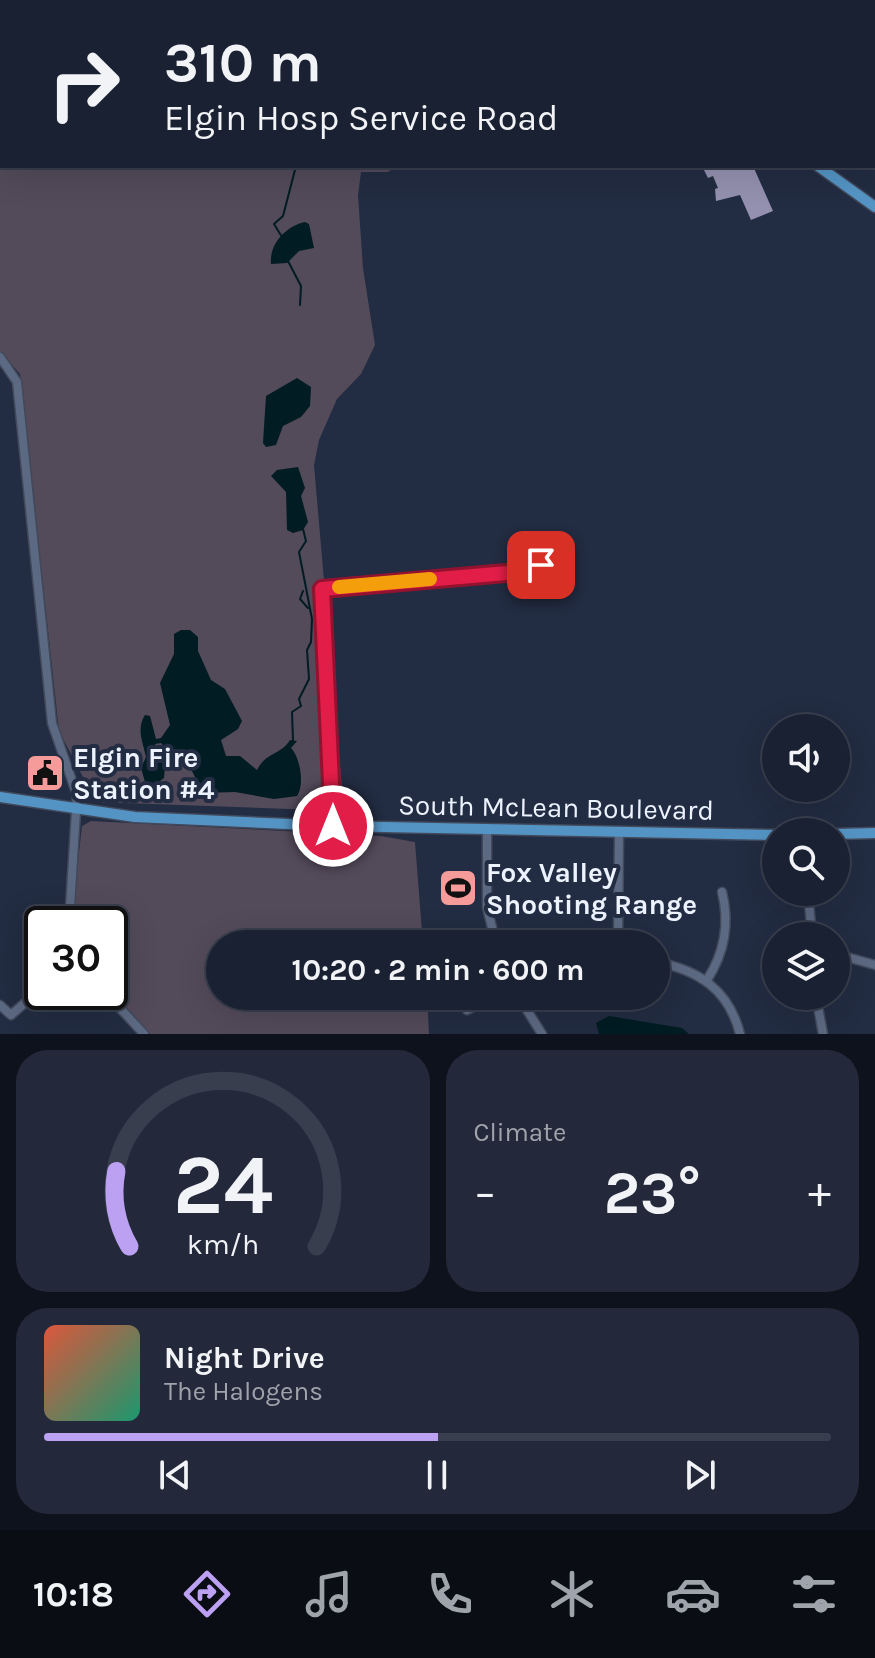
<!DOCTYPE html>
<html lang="en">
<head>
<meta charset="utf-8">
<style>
  :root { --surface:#1a2132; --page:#23293a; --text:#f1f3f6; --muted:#9fa3ac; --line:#383e4d; --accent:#bca0f2 }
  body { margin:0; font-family:Karla,sans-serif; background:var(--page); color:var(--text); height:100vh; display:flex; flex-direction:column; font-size:30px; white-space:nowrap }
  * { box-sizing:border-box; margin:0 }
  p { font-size:26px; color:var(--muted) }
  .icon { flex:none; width:44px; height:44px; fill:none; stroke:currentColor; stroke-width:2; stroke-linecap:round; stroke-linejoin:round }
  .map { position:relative; height:1034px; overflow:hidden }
  .details { display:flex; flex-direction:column; gap:16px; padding:16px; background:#0e121c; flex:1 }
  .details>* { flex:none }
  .guide { position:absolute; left:0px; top:0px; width:876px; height:168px; box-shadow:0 8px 32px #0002,0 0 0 2px var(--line); background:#1a2132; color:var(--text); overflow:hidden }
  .fabs { position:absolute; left:762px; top:714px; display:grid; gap:16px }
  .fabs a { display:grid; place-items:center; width:88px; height:88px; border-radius:50%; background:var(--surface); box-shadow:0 8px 32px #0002,0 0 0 2px var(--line); font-size:40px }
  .speed { position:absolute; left:24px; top:906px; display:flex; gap:16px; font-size:40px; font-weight:700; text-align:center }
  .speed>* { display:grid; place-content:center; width:104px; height:104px; border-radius:50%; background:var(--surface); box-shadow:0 8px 32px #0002,0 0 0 2px var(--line); line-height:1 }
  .speed .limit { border:4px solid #111; border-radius:12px; background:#fff; color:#111 }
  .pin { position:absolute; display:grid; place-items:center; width:68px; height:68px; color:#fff; margin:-34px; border-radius:16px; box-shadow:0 4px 12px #0006 }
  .me { position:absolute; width:88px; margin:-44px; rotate:0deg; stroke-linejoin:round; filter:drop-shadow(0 0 6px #0008) }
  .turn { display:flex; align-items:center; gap:28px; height:168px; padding:0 32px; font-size:36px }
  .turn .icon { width:104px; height:104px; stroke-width:2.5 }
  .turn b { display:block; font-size:56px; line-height:68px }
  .big { font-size:60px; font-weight:700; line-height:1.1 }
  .details .card { flex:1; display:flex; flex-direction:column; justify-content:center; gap:12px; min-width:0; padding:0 28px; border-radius:32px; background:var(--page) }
  .details .dial { align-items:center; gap:0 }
  .dial svg { height:208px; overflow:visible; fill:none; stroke:var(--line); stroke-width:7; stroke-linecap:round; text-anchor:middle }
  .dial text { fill:var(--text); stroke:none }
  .song { display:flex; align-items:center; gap:24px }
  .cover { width:96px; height:96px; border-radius:12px; background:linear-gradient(135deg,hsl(10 70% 55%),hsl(160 70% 35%)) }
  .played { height:8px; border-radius:4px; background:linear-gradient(90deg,var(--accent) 50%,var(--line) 50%) }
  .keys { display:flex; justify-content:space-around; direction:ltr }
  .heat { display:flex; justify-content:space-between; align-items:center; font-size:44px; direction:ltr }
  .details .tiles { flex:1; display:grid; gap:16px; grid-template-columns:1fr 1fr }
  .card:last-child { grid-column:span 2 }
  .trip { position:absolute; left:206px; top:930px; width:464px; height:80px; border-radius:40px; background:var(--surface); box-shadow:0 8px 32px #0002,0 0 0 2px var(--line); font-weight:700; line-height:80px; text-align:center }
  .tabs { display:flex; height:128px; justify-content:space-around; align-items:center; background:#0a0d14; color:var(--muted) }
  .tabs .icon { width:56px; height:56px }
  .tabs .on { color:var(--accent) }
  .tabs b { font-size:36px; color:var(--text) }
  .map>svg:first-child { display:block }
</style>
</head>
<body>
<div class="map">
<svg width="875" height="1034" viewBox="0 0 875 1034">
  <rect width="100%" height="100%" fill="#222c42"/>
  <g fill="#534a5a">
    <path d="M0,0H566L2,2V166H397L388,172H361L358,195L363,268L375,345L361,374L337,399L319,440L314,465L344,811L96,802L59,731L20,374L0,352Z"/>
    <path d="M91,821L381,836L415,842L423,944H220V996H427L429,1034H150L110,989V924H76L74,896L82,826Z"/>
  </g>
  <g fill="#011c23">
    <path d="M305,222L309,224L314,248L299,251L287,263L271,264C269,244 286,226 305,222Z"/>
    <path d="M297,378L311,387L310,406L301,417L283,426L276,445L266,447L263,443L266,396Z"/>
    <path d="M298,467L305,488L301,496L308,522L303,530L293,533L287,530L286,492L271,476L277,470Z"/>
    <path d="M181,630H190L198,637V651L211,680L225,689L242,721L238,729L221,740L226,756H240L257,770C266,752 281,755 290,740L297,741L291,748C300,757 305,785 297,796L274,799L235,792L203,793L183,753L168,751L161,743L155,744L165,766L164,778L154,785L145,782L141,768L146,757C143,742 136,729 145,715L150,716L156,739L161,738L170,725L160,683L174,654V634Z"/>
    <path d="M609,1016L682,1028L689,1034H599L596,1023Z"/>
  </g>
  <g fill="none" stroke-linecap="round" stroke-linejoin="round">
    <g stroke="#011c23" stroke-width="2">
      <path d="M282,237L274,224L283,216L296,166"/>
      <path d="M288,261L301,286L300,305"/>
      <path d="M303,591L300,599L308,608"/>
      <path d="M293,741L292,712L301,706L299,699L309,679L307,650L311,642L312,619L299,552L306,541L303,529"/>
    </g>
  </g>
  <g fill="#9391af">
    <path d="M702,166H753L773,211L751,220L740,195L716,201L715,189L718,188L713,176L708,178Z"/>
    <path d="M56,761L58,783L34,782L33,765Z"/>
  </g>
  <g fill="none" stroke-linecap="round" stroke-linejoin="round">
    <g stroke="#41495b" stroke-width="11">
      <g id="minor">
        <path d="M730,0L731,2"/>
        <path d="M0,357L17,382L52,723L77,795L69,924"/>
        <path d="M333,826L322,589L529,571L541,565L544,551"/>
        <path d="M487,832V907L496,944"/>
        <path d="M808,892L812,936"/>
        <path d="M618,944L619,834"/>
        <path d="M836,954L875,965"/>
        <path d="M656,962C699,970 729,990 740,1034"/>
        <path d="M707,980C725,952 730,924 722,892"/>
        <path d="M105,992L144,1034"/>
        <path d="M518,996L542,1034"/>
        <path d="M816,996L823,1034"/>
        <path d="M0,1005L11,1015L42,988"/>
        <path d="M467,1010L495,996"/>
      </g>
    </g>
    <g stroke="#41495b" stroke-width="13">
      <g id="major">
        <path d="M818,166L875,207"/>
        <path d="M0,797L135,817L333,826L776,835"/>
        <path d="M836,834L875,833"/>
      </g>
    </g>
    <use href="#minor" stroke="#5c6982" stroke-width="8"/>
    <use href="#major" stroke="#5494c4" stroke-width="10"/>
  </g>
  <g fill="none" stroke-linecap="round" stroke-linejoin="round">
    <g stroke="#92132f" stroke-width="20">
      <path id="route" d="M333,826L322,589L529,571L541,565"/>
    </g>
    <use href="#route" stroke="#e11d48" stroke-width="14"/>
    <path stroke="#f59e0b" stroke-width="14" d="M339,587L430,579"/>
  </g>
  <defs>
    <g id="civic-square" transform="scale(2)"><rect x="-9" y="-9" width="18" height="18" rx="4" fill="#f59b99" stroke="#222c42"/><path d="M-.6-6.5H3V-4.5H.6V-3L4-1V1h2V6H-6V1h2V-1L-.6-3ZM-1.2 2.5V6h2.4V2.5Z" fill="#111"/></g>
    <g id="stadium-square" transform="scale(2)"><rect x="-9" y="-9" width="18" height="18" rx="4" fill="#f59b99" stroke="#222c42"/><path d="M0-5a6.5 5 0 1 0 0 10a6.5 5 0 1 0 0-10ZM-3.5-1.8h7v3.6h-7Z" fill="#111"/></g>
  </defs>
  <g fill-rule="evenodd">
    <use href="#civic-square" x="45" y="773"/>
    <use href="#stadium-square" x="458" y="888"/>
  </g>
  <g text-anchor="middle" stroke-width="8" stroke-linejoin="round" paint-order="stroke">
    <g font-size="28" font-weight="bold" fill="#ecf2fe" stroke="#222c42" text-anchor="start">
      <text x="73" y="767">Elgin Fire<tspan x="73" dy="32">Station #4</tspan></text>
      <text x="486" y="882">Fox Valley<tspan x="486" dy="32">Shooting Range</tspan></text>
    </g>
    <g font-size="28" fill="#ecf2fe" stroke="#222c42">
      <text transform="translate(556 807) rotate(1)" y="10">South McLean Boulevard</text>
    </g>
  </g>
</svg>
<div class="fabs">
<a><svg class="icon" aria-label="sound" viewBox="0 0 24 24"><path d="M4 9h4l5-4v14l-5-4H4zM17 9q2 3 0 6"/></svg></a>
<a><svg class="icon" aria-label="search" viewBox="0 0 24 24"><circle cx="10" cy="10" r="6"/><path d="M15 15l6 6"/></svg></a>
<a><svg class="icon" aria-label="layers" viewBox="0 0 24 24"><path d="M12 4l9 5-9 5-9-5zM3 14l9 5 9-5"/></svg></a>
</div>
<div class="speed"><div class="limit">30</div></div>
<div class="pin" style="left:541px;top:565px;background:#d93025"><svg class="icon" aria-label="arrive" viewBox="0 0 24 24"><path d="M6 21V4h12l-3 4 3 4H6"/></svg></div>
<svg class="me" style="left:333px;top:826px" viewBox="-20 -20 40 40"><circle r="17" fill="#e11d48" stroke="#fff" stroke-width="3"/><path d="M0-11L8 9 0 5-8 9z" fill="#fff"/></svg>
<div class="trip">10:20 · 2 min · 600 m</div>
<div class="guide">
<div class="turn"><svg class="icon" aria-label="right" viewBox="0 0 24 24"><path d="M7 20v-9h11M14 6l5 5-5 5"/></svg><div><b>310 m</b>Elgin Hosp Service Road</div></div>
</div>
</div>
<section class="details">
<div class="tiles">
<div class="card dial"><svg viewBox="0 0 100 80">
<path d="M14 69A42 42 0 1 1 86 69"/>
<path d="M14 69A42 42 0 0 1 9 40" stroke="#bca0f2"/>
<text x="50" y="56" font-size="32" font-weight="700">24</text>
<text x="50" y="72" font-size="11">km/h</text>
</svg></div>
<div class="card"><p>Climate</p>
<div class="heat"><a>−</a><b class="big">23°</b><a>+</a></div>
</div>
<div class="card">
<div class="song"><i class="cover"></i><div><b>Night Drive</b><p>The Halogens</p></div></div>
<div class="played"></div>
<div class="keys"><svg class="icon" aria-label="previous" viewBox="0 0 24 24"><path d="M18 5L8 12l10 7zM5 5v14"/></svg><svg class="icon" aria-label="pause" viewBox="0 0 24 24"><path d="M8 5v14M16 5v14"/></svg><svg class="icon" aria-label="next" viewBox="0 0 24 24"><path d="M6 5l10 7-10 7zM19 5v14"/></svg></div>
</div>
</div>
</section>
<nav class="tabs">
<b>10:18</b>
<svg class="icon on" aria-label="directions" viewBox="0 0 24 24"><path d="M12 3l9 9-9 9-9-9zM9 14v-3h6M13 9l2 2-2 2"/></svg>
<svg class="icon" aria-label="music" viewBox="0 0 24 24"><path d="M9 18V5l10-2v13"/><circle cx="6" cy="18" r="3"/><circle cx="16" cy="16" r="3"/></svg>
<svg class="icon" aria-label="phone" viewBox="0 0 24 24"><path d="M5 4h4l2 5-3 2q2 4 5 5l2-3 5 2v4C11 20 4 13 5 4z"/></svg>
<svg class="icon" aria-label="climate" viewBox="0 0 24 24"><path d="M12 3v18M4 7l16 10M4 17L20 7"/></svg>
<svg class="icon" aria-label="car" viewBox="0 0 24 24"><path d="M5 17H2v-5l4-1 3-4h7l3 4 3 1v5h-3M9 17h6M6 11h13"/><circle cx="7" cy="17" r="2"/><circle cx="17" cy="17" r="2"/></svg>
<svg class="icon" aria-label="filters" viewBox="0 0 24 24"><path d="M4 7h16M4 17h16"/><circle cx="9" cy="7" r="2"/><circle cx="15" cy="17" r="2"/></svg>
</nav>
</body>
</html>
